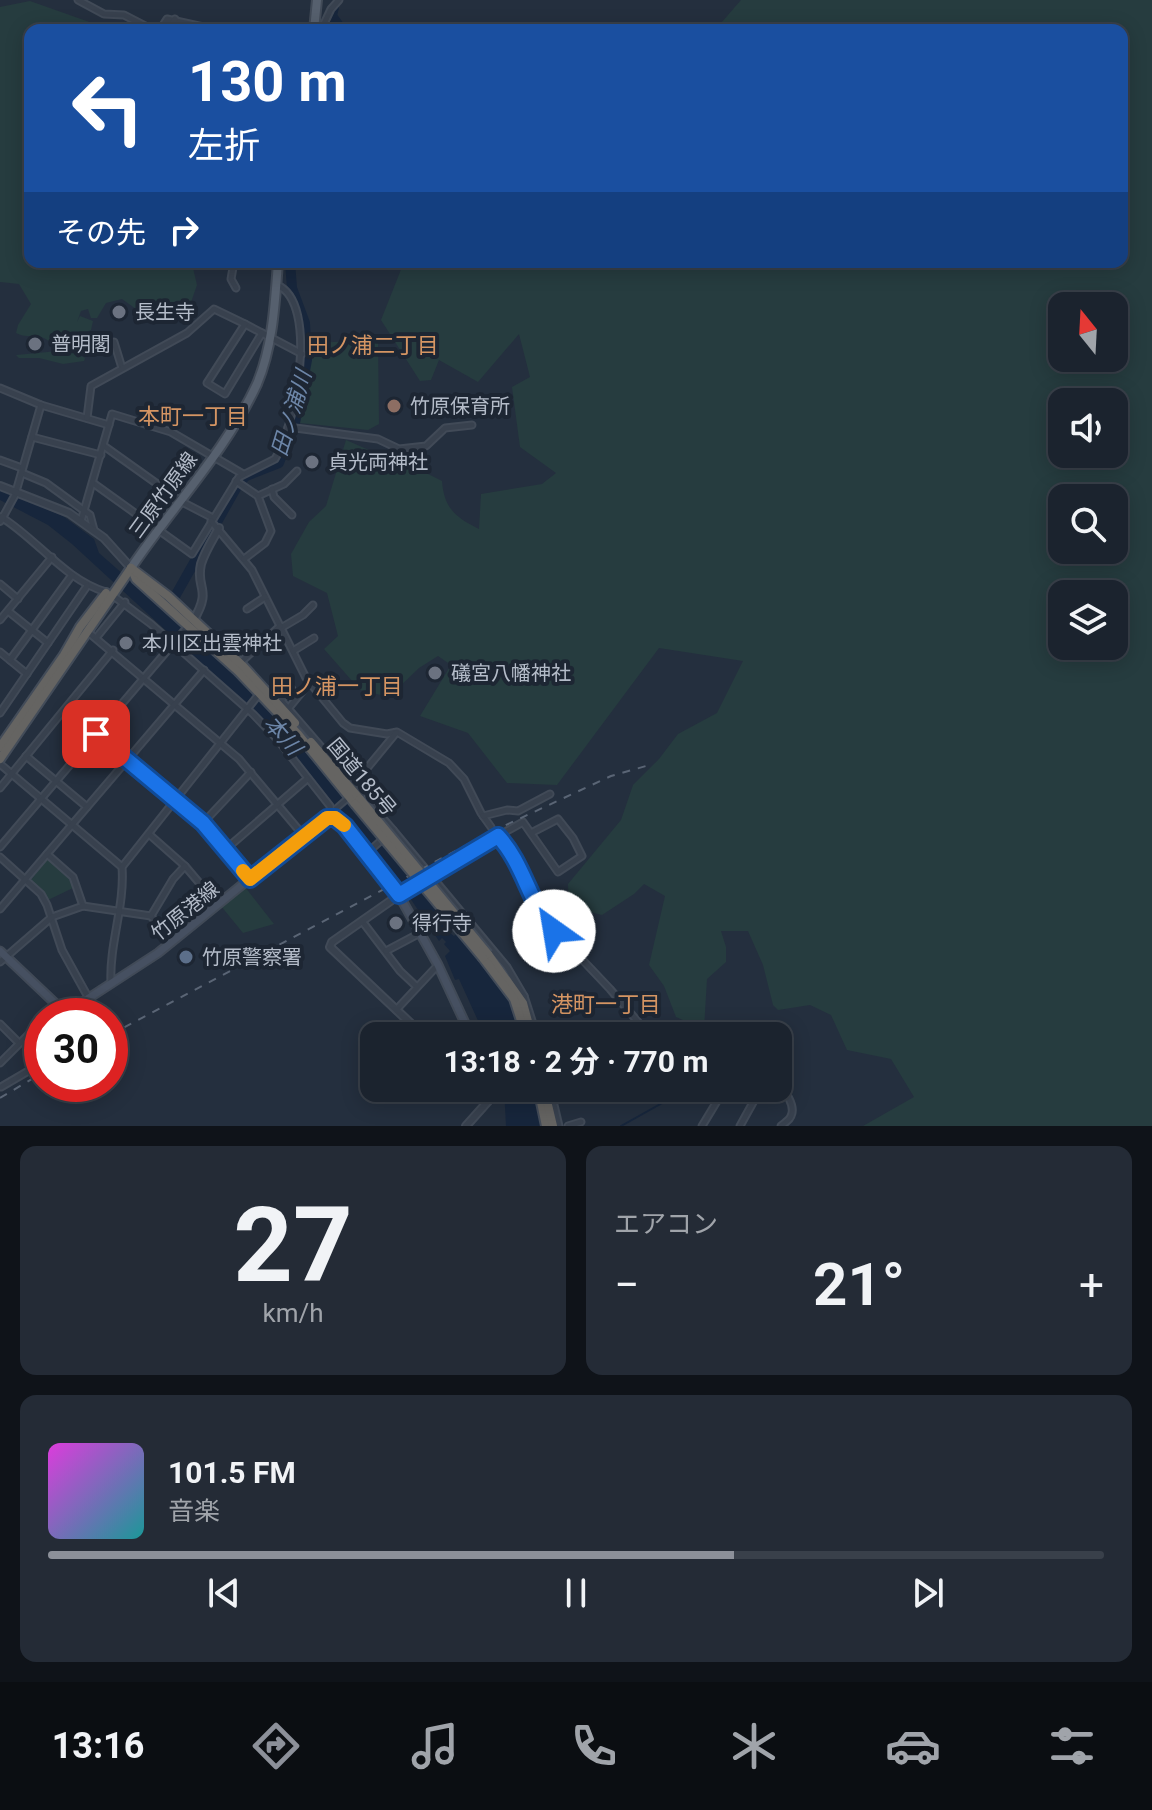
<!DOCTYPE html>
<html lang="ja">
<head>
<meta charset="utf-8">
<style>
  :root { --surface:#1b232e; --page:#242b36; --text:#f1f3f6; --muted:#a0a4aa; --line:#39404a; --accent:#8c9099 }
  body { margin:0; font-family:Roboto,"Noto Sans JP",sans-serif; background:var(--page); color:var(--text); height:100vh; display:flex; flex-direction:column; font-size:30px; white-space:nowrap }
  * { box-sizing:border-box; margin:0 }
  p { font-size:26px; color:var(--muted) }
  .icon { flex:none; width:44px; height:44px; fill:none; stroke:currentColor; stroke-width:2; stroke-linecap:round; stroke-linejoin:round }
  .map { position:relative; height:1126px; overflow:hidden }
  .panel { display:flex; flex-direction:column; gap:20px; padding:20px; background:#0f1319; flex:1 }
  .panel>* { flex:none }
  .banner { position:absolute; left:24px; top:24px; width:1104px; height:244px; border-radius:16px; box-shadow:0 4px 20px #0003,0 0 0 2px var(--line); background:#1a4fa0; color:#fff; overflow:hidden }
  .needle { width:52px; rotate:342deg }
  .fabs { position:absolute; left:1048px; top:292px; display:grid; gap:16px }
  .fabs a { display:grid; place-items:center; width:80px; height:80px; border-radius:16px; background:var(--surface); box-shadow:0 4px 20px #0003,0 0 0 2px var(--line); font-size:40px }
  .speed { position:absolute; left:24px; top:998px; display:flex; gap:16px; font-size:40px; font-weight:700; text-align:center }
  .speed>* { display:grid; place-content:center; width:104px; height:104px; border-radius:50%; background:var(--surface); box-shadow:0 4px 20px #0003,0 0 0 2px var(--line); line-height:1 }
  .speed .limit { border:12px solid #d22; background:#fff; color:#111 }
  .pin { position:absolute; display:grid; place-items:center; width:68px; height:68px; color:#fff; margin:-34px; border-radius:16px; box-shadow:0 4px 12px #0006 }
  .me { position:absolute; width:88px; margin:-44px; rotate:328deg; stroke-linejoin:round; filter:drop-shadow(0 0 6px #0008) }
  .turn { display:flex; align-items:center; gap:28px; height:168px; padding:0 32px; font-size:36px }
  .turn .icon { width:104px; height:104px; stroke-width:2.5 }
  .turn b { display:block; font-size:56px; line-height:68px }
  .then { display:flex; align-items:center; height:76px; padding:0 32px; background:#0003; gap:16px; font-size:30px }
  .big { font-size:60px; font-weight:700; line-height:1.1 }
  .panel .card { flex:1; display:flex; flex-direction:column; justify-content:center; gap:12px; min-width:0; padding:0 28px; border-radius:16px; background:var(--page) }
  .panel .dial { align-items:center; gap:0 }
  .dial b { font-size:104px; line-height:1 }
  .song { display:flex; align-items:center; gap:24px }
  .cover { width:96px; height:96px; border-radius:12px; background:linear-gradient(135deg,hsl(300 70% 55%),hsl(180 70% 35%)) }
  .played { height:8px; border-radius:4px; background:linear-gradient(90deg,var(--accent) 65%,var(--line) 65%) }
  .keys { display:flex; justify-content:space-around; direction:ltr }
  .heat { display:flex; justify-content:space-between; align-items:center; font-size:44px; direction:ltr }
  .panel .tiles { flex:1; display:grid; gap:20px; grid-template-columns:1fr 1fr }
  .card:last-child { grid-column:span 2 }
  .trip { position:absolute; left:360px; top:1022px; width:432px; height:80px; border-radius:16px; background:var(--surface); box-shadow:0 4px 20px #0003,0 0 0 2px var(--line); font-weight:700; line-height:80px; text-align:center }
  .dock { display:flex; height:128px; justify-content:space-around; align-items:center; background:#0b0e12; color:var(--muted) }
  .dock .icon { width:56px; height:56px }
  .dock .current { color:var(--accent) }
  .dock b { font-size:36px; color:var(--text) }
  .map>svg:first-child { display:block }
</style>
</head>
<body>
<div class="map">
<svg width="1152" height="1126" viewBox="0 0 1152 1126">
  <rect width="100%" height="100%" fill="#242f3e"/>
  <g fill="#263c3f" fill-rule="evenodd">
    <path d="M741,0H1152V1126H863L914,1097L891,1059L847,1050L831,1015L810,1005L778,1010L773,1005L763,965L748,931H721L726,947V962L707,979L704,1029L676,1017L664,986L649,965L665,896L644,884L634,894L602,915L569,907L568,884L621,820L633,785L659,759L678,734L717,713L743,661L659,648L557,785L507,783L468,733L420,716L451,665L438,656L419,668L389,697L360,690L324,649L338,636L327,593L293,576L291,554L309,522L326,506L346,440L369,450L367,461L362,466L372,472L386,458L410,465L442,481C444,508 455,517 479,529L481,494L542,484L556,473L520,447L512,387L530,377L519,334L478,382L439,360L431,380L420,381L381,320L404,262H1122V30H715ZM1062,306H1114V358H1062ZM1062,402H1114V454H1062ZM1062,498H1114V550H1062ZM1062,594H1114V646H1062Z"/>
    <path d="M30,1L112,30H30V262H196L192,264L197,285L189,308C170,303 154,302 136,309L122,299L106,303L97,318H91L88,309L81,311L77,322L80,316L93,321L91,330L86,332L76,348L68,349L85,358L84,361L63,364L39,358H19L16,355L58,351L60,354L67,350L63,348L68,338L56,349C42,329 32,341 16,333L18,325L31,304L19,284L0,282V7Z"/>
    <path d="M378,340L379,424L368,430L300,423L309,385L311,343Z"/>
    <path d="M47,858L71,878L75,887L48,900L31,880Z"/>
    <path d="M245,887L274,924L243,933L221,906Z"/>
  </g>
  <g fill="#17263c">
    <path d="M0,490L63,516L94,539L99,553L217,657L275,717L351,806L464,919L450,933L454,936L468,923L517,985L535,1036H485L459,979L455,980L445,956L450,951L444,944L446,942L442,938L439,941L410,898L274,730L72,544L48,525L0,500Z"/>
    <path d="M504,1088H547L556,1126H506Z"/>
  </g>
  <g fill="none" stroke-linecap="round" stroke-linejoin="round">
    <path stroke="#17263c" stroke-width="2" d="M621,1126L689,1088"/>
    <g stroke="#17263c" stroke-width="10">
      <path d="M334,7L332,16L342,30"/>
      <path d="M169,607L239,483L246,476L279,463L295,422L307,360L305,323L292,288L290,262"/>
    </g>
    <g stroke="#414a57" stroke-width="8">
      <path id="pedestrian" d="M332,812L347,799"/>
    </g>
    <g stroke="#414a57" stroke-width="9">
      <g id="minor">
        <path d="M78,0L104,14L124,15L153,30"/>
        <path d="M160,30L167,19L217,30"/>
        <path d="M168,30L175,19"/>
        <path d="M321,30L331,9L339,0"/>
        <path d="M234,262L231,279L236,288"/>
        <path d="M245,324L262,333"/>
        <path d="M114,342L122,368"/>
        <path d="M0,388L41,405L109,425"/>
        <path d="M87,418L91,386L187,333L214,309L245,324L207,383L225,394L262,333L302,354"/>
        <path d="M288,427L378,439L399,449L426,446L445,428L472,425"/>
        <path d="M32,437L101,455"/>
        <path d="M104,446L184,503L213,518"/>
        <path d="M0,460L22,468"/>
        <path d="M22,473L46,483L90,515L94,530"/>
        <path d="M236,481L258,496L284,484L297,471"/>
        <path d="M93,483L192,554L239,477L275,459C295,428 320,303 277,285"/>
        <path d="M272,489L274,497L292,515"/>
        <path d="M1,517C37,539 65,580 106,592"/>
        <path d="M3,517L15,495L41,405"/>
        <path d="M81,521L112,414L171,432L243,474"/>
        <path d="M211,521L252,570L306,678L343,723L350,728L387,734L397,732L449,763L464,779L481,813L491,827"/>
        <path d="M244,559L265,543L271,531L258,496"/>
        <path d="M0,584L18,599"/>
        <path d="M112,595L151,624L253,714L278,740L330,806L332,818"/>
        <path d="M247,609L265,597"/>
        <path d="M8,611L48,643"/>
        <path d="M0,620L52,557"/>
        <path d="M281,628L303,615L313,605"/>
        <path d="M88,632L239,759L303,835"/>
        <path d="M96,638L125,602"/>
        <path d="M293,651L314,638"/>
        <path d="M0,652L27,674"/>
        <path d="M10,660L72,575"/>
        <path d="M240,663L280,626"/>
        <path d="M272,690L393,830"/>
        <path d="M281,700L292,689"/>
        <path d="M66,709L203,823L250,879"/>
        <path d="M288,709L310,682"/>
        <path d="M0,713L87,586"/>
        <path d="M26,756L87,807"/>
        <path d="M0,764L122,867"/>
        <path d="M354,784L396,733"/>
        <path d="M0,788L113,650"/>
        <path d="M483,816L507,810L518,811L550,794"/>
        <path d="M203,823L251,772"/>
        <path d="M150,835L185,866L218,905"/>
        <path d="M498,836L523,822L558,872L582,856L573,838L558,819L531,833"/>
        <path d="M0,847L189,625"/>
        <path d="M226,849L307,779"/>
        <path d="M367,853L393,830L507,967L524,996L518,1000"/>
        <path d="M47,854L73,877L83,906"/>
        <path d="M0,857L41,894L47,905L62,950L88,997"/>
        <path d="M399,895L498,836L510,849L524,874L540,915L610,989L650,1036"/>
        <path d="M0,909L204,670"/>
        <path d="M151,916L171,942"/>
        <path d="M362,921L400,971L417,987"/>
        <path d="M386,951L420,933"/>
        <path d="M0,962L52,917L83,906L151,916L173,879L185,866"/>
        <path d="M111,983C109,944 125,906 122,867L260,693"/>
        <path d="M524,996L537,1036"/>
        <path d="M396,1010L438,965"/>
        <path d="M47,1016L57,1005"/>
        <path d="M0,1024L19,1043"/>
        <path d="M0,1063L42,1021"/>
        <path d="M778,1084C785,1090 796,1106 791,1116C789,1121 784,1123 781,1126"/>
        <path d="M1,1087L42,1063"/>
        <path d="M550,1088L559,1126"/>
        <path d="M703,1088L719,1099"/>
        <path d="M568,1126L581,1122"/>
        <path d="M702,1126L725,1088"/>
        <path d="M740,1126L761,1088"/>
      </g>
    </g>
    <g stroke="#414a57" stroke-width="10">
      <g id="tertiary">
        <path d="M0,486L69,513L104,538L131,568"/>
        <path d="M0,521L3,517"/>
        <path d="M193,621C213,588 195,589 201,564C205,551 213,539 219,528"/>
        <path d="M399,895L332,942L330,947L424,1036"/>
        <path d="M466,1126L491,1098L480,1088"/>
      </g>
    </g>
    <g stroke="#414a57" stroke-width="11">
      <g id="secondary">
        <path d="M0,951L57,1005L75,1007L158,953L322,820L332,818L345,826L399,895L438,965L471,1036"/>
        <path d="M491,1098L493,1088"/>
      </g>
    </g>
    <g stroke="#414a57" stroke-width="12">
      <g id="primary">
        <path d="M314,30L317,0"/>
        <path d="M131,568C172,507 226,451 257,384C273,346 275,302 278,262"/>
      </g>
    </g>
    <g stroke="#434c59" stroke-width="12">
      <g id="trunk">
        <path d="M131,568L136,579L238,671L298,734L355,804"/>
        <path d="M131,568L168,596L243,666L295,723"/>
        <path d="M311,742L360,799"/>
        <path d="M0,747L64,655L80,627L106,593"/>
        <path d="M0,759L131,568"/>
        <path d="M488,954L523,1003L532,1036"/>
        <path d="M483,958L514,999L526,1036"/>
        <path d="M538,1088L546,1126"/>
        <path d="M544,1088L553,1126"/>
      </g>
    </g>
    <use href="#pedestrian" stroke="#38414e" stroke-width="4"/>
    <use href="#minor" stroke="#38414e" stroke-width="5"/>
    <use href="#tertiary" stroke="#38414e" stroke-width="6"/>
    <use href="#secondary" stroke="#465061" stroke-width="7"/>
    <use href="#primary" stroke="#56606e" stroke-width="8"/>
    <use href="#trunk" stroke="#656462" stroke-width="8"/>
    <g stroke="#5a6575" stroke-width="2" stroke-dasharray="8 8" stroke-linecap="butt">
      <path d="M110,1035L493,831L611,776L646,766"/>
      <path d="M0,1098L42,1073"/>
    </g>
    <g stroke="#434c59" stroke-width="12" stroke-linecap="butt">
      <g id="trunk-bridge">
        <path d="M360,799L488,954"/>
        <path d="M355,804L483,958"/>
      </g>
    </g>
    <use href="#trunk-bridge" stroke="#656462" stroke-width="8"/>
  </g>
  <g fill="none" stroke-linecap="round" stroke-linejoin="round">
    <g stroke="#114b97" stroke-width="20">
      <path id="route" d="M96,734L203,823L250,879L327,818H335L345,826L399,895L498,836C524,864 529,903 554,931"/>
    </g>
    <use href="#route" stroke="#1a73e8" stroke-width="14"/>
    <path stroke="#f59e0b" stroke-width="14" d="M243,871L250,879L327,818H335L344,825"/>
  </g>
  <g fill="#6b7280" stroke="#1d2633" stroke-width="3">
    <circle cx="119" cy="312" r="8"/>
    <circle cx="35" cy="344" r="8"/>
    <circle cx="312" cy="462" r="8"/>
    <circle cx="126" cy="643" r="8"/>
    <circle cx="435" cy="673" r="8"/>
    <circle cx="396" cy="923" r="8"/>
  </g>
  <circle fill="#8d6e63" stroke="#1d2633" stroke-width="3" cx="394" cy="406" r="8"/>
  <circle fill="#5c6f8a" stroke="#1d2633" stroke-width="3" cx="186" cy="957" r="8"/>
  <g text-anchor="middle" stroke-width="8" stroke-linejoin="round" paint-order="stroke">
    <g font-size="20" fill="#b4bcc9" stroke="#1d2633" text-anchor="start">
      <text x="135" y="319">長生寺</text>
      <text x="51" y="351">普明閣</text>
      <text x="410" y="413">竹原保育所</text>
      <text x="328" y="469">貞光両神社</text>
      <text x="142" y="650">本川区出雲神社</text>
      <text x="451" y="680">礒宮八幡神社</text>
      <text x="412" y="930">得行寺</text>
      <text x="202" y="964">竹原警察署</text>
    </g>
    <g font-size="20" fill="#b4bcc9" stroke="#1d2633">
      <text transform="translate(163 495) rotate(-54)" y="7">三原竹原線</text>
      <text transform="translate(362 777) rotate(50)" y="7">国道185号</text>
      <text transform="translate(185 911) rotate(-39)" y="7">竹原港線</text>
    </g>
    <g font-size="22" fill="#d59563" stroke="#1d2633">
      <text x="373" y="353">田ノ浦二丁目</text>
      <text x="193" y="424">本町一丁目</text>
      <text x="337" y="694">田ノ浦一丁目</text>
      <text x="606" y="1012">港町一丁目</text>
    </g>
    <g font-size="22" font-style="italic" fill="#6d86a8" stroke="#1d2633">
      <text transform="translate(291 413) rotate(-73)" y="8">田ノ浦川</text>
      <text transform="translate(283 735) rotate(49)" y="8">本川</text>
    </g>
  </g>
</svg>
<div class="fabs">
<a><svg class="needle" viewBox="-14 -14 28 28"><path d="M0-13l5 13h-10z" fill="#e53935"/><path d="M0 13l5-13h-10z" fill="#a0a4aa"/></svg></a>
<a><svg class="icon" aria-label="sound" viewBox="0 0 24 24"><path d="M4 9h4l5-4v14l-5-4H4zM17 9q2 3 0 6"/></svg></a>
<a><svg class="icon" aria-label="search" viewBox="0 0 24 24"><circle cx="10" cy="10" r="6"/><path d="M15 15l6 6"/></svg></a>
<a><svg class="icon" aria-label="layers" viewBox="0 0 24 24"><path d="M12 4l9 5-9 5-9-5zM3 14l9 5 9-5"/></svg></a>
</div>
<div class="speed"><div class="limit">30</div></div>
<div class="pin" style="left:96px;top:734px;background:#d93025"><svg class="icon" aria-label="arrive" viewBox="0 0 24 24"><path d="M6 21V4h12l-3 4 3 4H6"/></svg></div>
<svg class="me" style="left:554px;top:931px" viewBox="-20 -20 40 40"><circle r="19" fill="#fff"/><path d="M0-13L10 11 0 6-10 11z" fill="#1a73e8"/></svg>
<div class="trip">13:18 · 2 分 · 770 m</div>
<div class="banner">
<div class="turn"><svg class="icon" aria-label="left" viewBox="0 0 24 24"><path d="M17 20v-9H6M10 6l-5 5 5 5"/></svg><div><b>130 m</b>左折</div></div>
<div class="then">その先<svg class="icon" aria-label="right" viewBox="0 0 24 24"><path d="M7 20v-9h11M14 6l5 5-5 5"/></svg></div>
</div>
</div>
<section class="panel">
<div class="tiles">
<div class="card dial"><b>27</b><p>km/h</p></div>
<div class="card"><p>エアコン</p>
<div class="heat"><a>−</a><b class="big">21°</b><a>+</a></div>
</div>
<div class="card">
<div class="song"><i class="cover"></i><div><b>101.5 FM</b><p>音楽</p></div></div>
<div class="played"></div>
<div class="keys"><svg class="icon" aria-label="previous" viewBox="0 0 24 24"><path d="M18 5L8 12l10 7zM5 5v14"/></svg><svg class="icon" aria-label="pause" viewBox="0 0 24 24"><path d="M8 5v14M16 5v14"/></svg><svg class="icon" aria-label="next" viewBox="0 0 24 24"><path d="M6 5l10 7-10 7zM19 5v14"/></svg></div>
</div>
</div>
</section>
<nav class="dock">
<b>13:16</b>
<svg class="icon current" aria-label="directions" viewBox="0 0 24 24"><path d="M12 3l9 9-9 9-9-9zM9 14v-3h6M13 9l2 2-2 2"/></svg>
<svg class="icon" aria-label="music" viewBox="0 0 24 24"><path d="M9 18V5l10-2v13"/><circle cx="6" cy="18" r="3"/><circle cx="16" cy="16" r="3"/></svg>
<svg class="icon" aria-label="phone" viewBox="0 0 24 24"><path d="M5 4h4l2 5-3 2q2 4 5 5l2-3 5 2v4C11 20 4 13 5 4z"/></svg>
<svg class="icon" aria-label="climate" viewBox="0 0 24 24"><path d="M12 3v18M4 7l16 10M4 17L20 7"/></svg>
<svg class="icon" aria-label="car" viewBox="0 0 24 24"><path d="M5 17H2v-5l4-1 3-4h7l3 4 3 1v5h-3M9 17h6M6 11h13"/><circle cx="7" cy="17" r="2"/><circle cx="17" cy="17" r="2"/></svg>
<svg class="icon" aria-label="filters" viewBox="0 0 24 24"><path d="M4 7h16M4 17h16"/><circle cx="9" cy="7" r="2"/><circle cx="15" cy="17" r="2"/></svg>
</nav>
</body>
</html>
